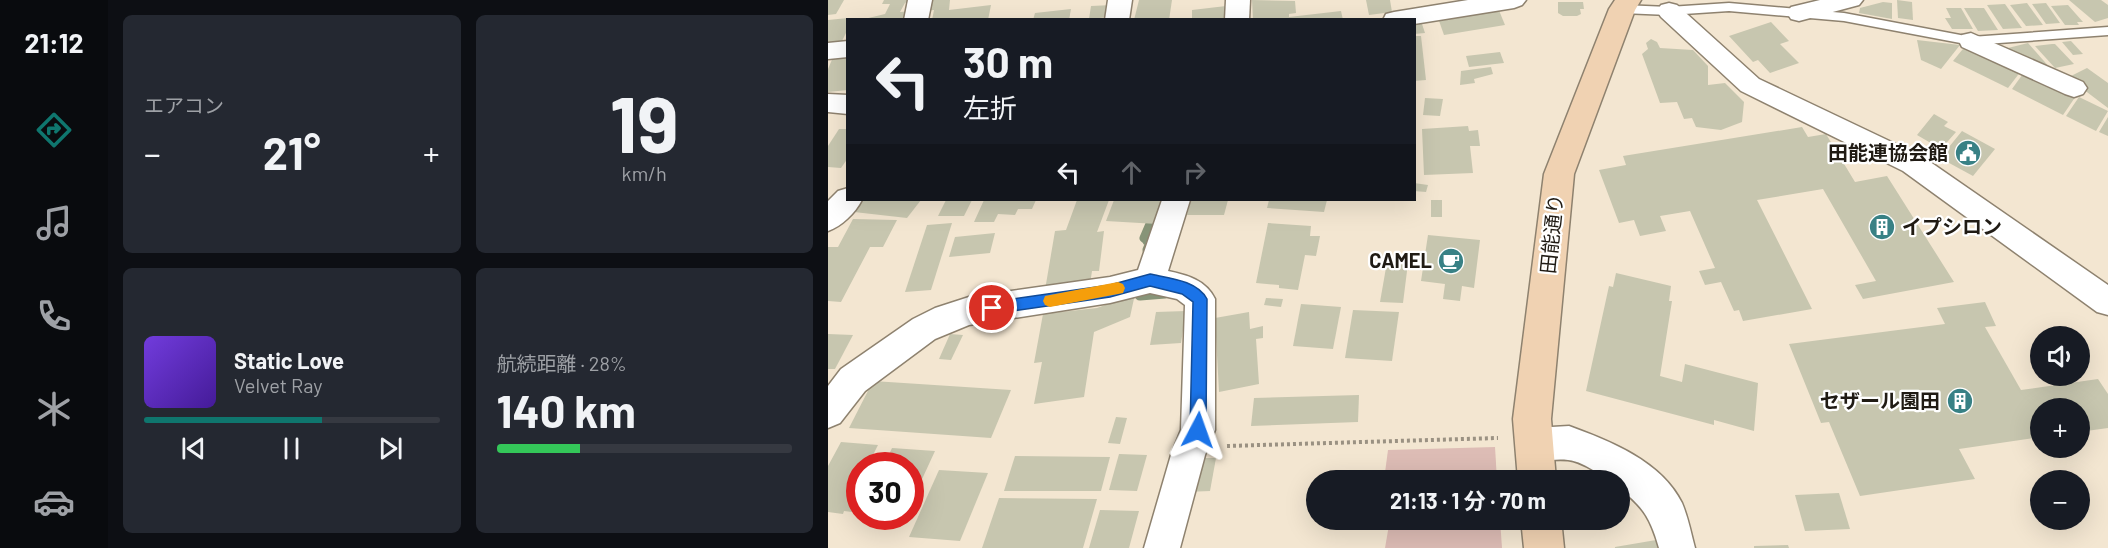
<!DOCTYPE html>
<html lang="ja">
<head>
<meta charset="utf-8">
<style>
  :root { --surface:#171b24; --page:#242831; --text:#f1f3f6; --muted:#9ea1a6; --line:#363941; --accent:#0f766e }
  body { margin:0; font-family:Barlow,"Noto Sans JP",sans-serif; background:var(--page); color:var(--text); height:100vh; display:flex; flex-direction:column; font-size:22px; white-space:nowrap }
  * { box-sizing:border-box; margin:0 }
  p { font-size:20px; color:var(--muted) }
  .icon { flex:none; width:33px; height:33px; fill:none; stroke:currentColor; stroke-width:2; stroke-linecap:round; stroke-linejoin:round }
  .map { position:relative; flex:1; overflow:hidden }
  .sheet { display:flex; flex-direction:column; gap:15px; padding:15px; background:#0d0f14; width:720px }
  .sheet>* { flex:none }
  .guide { position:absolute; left:18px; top:18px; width:570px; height:183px; border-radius:0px; box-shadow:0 6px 24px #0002; background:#171b24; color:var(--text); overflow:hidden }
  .buttons { position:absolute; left:1202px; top:326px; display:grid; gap:12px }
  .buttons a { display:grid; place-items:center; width:60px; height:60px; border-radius:50%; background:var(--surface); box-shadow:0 6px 24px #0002; font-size:30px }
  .speed { position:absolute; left:18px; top:452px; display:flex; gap:12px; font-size:30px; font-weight:700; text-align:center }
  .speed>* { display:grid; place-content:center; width:78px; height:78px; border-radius:50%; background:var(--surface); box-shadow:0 6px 24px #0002; line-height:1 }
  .speed .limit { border:9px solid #d22; background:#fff; color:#111 }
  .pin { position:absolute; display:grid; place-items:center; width:51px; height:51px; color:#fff; margin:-26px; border:3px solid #fff; border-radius:50%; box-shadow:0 2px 6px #0007 }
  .me { position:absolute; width:66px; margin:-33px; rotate:4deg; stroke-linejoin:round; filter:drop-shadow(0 0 4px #0008) }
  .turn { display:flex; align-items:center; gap:21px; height:126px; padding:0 18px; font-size:27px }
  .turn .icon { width:78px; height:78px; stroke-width:2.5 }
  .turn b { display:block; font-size:42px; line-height:51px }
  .lanes { display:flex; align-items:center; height:57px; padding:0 18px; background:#0003; justify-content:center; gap:30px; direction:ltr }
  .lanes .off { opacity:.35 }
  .big { font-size:45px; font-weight:700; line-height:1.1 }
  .sheet .widget { flex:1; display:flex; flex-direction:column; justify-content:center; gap:9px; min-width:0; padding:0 21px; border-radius:9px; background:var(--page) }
  .sheet .dial { align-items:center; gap:0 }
  .dial b { font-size:78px; line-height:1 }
  .song { display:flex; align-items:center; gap:18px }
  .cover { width:72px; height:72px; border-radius:9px; background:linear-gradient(135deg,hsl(260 70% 55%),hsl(260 70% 35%)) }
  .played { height:6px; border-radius:3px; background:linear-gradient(90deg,var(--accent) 60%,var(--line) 60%) }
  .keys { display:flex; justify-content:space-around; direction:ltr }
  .heat { display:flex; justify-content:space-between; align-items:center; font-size:33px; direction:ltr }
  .charge { height:9px; border-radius:4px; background:linear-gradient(90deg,#34c759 28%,var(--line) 0) }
  .sheet .tiles { flex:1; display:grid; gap:15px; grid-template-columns:repeat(2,1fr) }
  .trip { position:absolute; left:478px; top:470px; width:324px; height:60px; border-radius:30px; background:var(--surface); box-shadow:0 6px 24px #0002; font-weight:700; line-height:60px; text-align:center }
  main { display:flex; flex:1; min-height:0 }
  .tab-bar { display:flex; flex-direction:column; width:108px; justify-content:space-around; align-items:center; background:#090b0e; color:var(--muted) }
  .tab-bar .icon { width:42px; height:42px }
  .tab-bar .on { color:var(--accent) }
  .tab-bar b { font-size:27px; color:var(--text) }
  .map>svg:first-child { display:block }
</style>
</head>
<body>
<main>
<nav class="tab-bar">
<b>21:12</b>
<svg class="icon on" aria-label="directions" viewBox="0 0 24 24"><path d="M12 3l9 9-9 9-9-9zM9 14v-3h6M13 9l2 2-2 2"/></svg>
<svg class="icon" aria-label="music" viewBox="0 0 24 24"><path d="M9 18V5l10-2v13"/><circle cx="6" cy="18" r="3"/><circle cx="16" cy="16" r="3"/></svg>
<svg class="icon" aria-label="phone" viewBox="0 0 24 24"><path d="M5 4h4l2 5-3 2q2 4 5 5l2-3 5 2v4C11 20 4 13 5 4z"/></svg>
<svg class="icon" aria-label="climate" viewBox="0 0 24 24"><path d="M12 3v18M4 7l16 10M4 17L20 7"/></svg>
<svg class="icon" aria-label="car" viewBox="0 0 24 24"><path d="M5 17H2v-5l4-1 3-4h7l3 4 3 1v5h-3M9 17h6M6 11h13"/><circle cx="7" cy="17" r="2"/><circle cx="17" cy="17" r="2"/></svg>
</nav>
<section class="sheet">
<div class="tiles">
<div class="widget"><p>エアコン</p>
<div class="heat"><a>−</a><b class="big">21°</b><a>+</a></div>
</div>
<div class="widget dial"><b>19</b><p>km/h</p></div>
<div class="widget">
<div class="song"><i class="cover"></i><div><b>Static Love</b><p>Velvet Ray</p></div></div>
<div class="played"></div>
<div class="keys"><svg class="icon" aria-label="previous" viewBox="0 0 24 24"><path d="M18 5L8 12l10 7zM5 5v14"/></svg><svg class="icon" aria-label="pause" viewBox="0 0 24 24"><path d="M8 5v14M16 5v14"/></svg><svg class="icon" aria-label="next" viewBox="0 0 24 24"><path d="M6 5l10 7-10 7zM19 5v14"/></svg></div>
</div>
<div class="widget"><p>航続距離 · 28%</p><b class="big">140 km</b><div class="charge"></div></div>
</div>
</section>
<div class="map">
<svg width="1280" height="548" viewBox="0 0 1280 548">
  <rect width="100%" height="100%" fill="#f3e6d1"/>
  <g fill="#ddbcb5">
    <path d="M667,447L669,480H556L560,450Z"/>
    <path d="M562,519H672L674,548H557Z"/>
  </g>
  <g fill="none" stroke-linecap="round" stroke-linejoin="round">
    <path stroke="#879478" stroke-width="9" d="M322,224L316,238L323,243"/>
    <g stroke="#879478" stroke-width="11">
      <path d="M320,250L323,243L320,241"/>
      <path d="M312,282V295L337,293"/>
    </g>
  </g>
  <g fill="#c7c6af">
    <path d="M0,0H16L8,14L0,15Z"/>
    <path d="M56,0H82L77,3L72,12L85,11L82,20H32L57,14L62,4H54Z"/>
    <path d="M98,0H122L121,10L163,5L160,20H104L106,10L95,11Z"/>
    <path d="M311,0H344L341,20H306Z"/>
    <path d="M424,0L467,1L468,13L461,14V17L513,11L515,20H425Z"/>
    <path d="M538,0H562L564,12L541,15Z"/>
    <path d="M1069,0L1084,2L1085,20L1070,18Z"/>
    <path d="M1241,0H1273L1280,5V18L1267,22Z"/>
    <path d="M730,2H755L756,9H752L753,14L749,16H735L730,13Z"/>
    <path d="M1055,2L1064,3V19L1031,13L1032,8Z"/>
    <path d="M1199,3L1215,25L1198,26L1182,5Z"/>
    <path d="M1218,3L1232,23L1218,24L1204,4Z"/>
    <path d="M1177,4L1194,28L1175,29L1159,5Z"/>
    <path d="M285,5L282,17L261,19L263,6Z"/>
    <path d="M1240,5L1255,22H1249L1251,25H1237L1223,6Z"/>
    <path d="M398,6V18L364,20V10Z"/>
    <path d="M670,8L677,25L616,35L610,18Z"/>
    <path d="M1118,8H1133L1145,29H1124L1117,18H1123Z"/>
    <path d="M1136,8H1156L1170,30L1150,31Z"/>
    <path d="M243,9L241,20H205L207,13Z"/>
    <path d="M20,18V29L12,45L0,46V20Z"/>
    <path d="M593,21L597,33L586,34V22Z"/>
    <path d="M943,22L961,41L952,44L971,63L942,73L930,60L925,62L901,36Z"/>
    <path d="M586,36H593L598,80L586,81Z"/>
    <path d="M823,39L829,42L832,48L865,50L880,66V85L897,83L916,102L914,122L893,130L868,127L864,118L856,119L849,102L832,103L814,54L820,49L818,43Z"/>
    <path d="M1089,40L1132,45L1113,69L1093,60Z"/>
    <path d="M1243,41L1255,54L1245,55L1234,42Z"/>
    <path d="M1200,43L1223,69L1191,61L1180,48Z"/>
    <path d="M1139,44L1193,71L1180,88L1125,61Z"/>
    <path d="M1224,44H1227L1246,64L1227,68L1207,46Z"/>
    <path d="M672,52L676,63L641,67L638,56Z"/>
    <path d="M20,54V90L0,92V69L6,55Z"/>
    <path d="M663,67L665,74L646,79L647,83L632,85L633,71Z"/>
    <path d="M1259,68L1280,83V108L1243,80L1247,79L1243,76Z"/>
    <path d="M1197,71L1248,96L1235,115L1184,89Z"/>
    <path d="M1251,97L1280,111L1268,131L1238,116Z"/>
    <path d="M597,98L615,99L612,116L595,115Z"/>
    <path d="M1106,114L1120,122L1116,126L1128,132L1113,149L1089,135Z"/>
    <path d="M1280,117V136L1271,132Z"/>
    <path d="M640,126L641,131L650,130L652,146H642L645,173L596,175L594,129Z"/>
    <path d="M974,127L980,137L998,134L1027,182L1059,176L1126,282L1035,299L1027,285L1048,281L995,189L929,200L984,309L915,321L911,310L906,311L893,282L877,285L871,271L887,268L862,211L832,216L838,231L812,236L806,220L791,223L771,170L798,165L795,156Z"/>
    <path d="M11,129H20V158L13,168L0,167V146Z"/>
    <path d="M1134,131L1167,149L1145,176L1112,158Z"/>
    <path d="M1102,147L1110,152L1102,161L1094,156Z"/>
    <path d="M586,183L600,185L598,192L586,191Z"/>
    <path d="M36,200H93L79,218L26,212Z"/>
    <path d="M118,200H144L136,216H110Z"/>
    <path d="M156,200H208L204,209H190L187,215L170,214L166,222H146Z"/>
    <path d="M249,200H281L269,232L276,231L271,271H264L262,284L217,290L227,231L238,230Z"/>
    <path d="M286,200H338L329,224L278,221Z"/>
    <path d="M363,200H400L396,215H359Z"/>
    <path d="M441,200H499L496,212L439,208Z"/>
    <rect x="603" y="200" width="11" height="17"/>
    <path d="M25,219L69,220L55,247H42L13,302L0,301V247H10Z"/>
    <path d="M124,223L103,290L77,292L99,225Z"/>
    <path d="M440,223L483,226L482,236H492L488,256L477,255L470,290L451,288V285L428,283Z"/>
    <path d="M167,233L162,253L121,257L127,237Z"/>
    <path d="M600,235L652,240L646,288L634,286L632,301L615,299L617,284L593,281Z"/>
    <path d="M559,262L580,263L575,303L552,302Z"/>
    <path d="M788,273L843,286L841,301H844L832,376L854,382L857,364L930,383L926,431L886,420V425L758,391L781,286L785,287Z"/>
    <path d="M307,294L302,317L266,332L256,397L206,404L214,362L206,363L215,314L269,308Z"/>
    <path d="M438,298L455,299L453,307L436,305Z"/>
    <path d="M1157,302L1168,326L1157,327L1193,390L1270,379L1280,394V428L1251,432V408H1212V437L1131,449L1147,479L1032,496L1001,422L993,423L961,344L1117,324L1109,308Z"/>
    <path d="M473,304L513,307L505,349L465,346Z"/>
    <path d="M525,310L571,312L564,361L517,358Z"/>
    <path d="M358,311L353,343L322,345L328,312Z"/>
    <path d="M421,312L422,329L435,326V338L428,339L431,384L391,392L387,318Z"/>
    <path d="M0,334L25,335L7,369H0Z"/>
    <path d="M122,334L135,335L123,360L111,359Z"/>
    <path d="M45,381L183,390L163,438L21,428Z"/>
    <path d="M531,395L530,422L423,426L426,398Z"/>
    <path d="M288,417L299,418L292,444L280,443Z"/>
    <path d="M13,442L50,445L40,465H32V497L24,512L16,511L15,514L0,512V466Z"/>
    <path d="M64,448L107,451L89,490H82V465H56Z"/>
    <path d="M291,454L319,455L309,491L281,490Z"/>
    <path d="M187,456L282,457L273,491H176Z"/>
    <path d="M368,458H388L382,491L358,492Z"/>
    <path d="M111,470L160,473L132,541L81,537Z"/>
    <path d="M1011,493L1022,529L977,531L967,495Z"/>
    <path d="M171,498L269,499L255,548H154Z"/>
    <path d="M272,510L311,511L301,548H261Z"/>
    <path d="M834,539L837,548H787V547Z"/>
    <path d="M960,545L961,548H926V546Z"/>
  </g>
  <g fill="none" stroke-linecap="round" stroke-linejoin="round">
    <g stroke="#8e826f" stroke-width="3">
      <path id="lane" d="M901,3L1016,13L1143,37L1280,27V35L1143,45L1016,21L901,11L841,15L794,13L788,9L794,5L841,7Z"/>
    </g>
    <g stroke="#8e826f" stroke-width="3">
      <g id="street">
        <path d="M80,0H104L100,20H76Z"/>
        <path d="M280,0H304L301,20H277Z"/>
        <path d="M398,0H422L421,20H397Z"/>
        <path d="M640,0H698L694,5L686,8L586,24V20H555L558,14L566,12Z"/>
        <path d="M992,0H1035L1031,5L971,21L963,19L959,13L963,7Z"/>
        <path d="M841,3L849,5L931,79L1095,157L1280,285V315L1269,312L1075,171L913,91L833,17L829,11L833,5Z"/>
        <path d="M1143,33L1255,82L1259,88L1255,94L1246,97L1237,94L1134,47L1131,41L1134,35Z"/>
        <path d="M20,41V57L0,59V43Z"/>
        <path d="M0,94L20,95V114L0,112Z"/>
        <path d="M20,188V200H34C27,213 14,226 0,231V201L10,191Z"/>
        <path d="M334,200H362L340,271C359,275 378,280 387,299V430L377,455L352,548H316L343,455L353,430L357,305L349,299L322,293L282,303L141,325L107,339L37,391L12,423L0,428V386L13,369L85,319L107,308L141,297L282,277L310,270Z"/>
        <path d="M741,426C782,441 833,461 854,503C860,517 863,533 867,548H831C823,520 816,507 792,489V480C773,480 760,462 740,460C723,458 712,464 694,457L689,445L694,433L706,428Z"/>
      </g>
    </g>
    <g stroke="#8e826f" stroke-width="3">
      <g id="secondary">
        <path d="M787,0H813L807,10L746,174L723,419L728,480H690L685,419L716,174L781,9Z"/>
        <path d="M693,519H733L736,548H696Z"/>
      </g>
    </g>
    <path stroke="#9a9182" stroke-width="4" stroke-dasharray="3 3" stroke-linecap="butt" d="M399,446L670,438"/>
    <use href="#lane" fill="#fff" fill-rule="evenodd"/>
    <use href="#street" fill="#fff" fill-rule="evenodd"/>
    <use href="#secondary" fill="#f0d2b2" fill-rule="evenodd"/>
  </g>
  <path fill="#1a73e8" stroke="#114b97" stroke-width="1.5" d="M322,274C340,278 369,280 379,299L378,430L376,436L370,438L365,436L362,430L365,302L354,294L322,286L282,297L164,314L159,312L157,308L159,304L164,302L282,285Z"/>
  <path fill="#f59e0b" d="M290,282L295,284L297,288L295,293L290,294L222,307L217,305L215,301L217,296L222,295Z"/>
  <defs>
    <g id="civic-disc" transform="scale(1.35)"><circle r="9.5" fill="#388185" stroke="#fff"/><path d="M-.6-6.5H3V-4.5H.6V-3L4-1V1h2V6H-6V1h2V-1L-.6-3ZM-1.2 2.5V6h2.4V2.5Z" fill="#fff"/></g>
    <g id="building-disc" transform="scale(1.35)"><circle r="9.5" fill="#388185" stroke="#fff"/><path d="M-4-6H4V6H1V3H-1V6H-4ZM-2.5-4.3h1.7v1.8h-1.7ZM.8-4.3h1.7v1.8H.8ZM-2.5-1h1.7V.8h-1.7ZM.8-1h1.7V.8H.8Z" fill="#fff"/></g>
    <g id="cafe-disc" transform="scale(1.35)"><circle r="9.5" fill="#388185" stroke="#fff"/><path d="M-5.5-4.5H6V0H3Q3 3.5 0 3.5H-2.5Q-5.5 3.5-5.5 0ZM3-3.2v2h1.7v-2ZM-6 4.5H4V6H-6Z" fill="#fff"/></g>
  </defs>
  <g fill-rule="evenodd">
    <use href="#civic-disc" x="1140" y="153"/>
    <use href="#building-disc" x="1054" y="227"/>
    <use href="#cafe-disc" x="623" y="261"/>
    <use href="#building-disc" x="1132" y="401"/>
  </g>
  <g text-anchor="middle" stroke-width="4.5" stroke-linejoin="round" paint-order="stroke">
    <g font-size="20" font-weight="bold" fill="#201b14" stroke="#fff" text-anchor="end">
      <text x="1120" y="160">田能連協会館</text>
      <text x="1074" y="234" text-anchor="start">イプシロン</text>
      <text x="604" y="268">CAMEL</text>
      <text x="1112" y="408">セザール園田</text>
    </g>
    <g font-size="20" fill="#201b14" stroke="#fff">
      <text transform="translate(724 234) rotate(-84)" y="7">田能通り</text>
    </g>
  </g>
</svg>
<div class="buttons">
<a><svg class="icon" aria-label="sound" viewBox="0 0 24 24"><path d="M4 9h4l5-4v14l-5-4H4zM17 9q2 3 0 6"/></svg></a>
<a>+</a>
<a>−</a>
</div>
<div class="speed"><div class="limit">30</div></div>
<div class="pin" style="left:164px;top:308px;background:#d93025"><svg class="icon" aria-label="arrive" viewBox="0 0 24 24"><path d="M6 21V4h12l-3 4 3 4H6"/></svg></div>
<svg class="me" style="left:370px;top:430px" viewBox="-20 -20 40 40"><path d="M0-17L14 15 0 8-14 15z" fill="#1a73e8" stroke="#fff" stroke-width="4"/></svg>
<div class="trip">21:13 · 1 分 · 70 m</div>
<div class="guide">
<div class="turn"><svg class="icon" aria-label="left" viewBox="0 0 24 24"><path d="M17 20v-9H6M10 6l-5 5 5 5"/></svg><div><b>30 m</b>左折</div></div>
<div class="lanes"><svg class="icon" aria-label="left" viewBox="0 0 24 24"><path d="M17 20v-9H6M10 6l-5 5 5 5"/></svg><svg class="icon off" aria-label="ahead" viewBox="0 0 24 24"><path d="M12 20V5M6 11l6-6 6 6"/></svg><svg class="icon off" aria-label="right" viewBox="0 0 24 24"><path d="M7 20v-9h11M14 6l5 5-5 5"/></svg></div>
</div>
</div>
</main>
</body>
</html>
